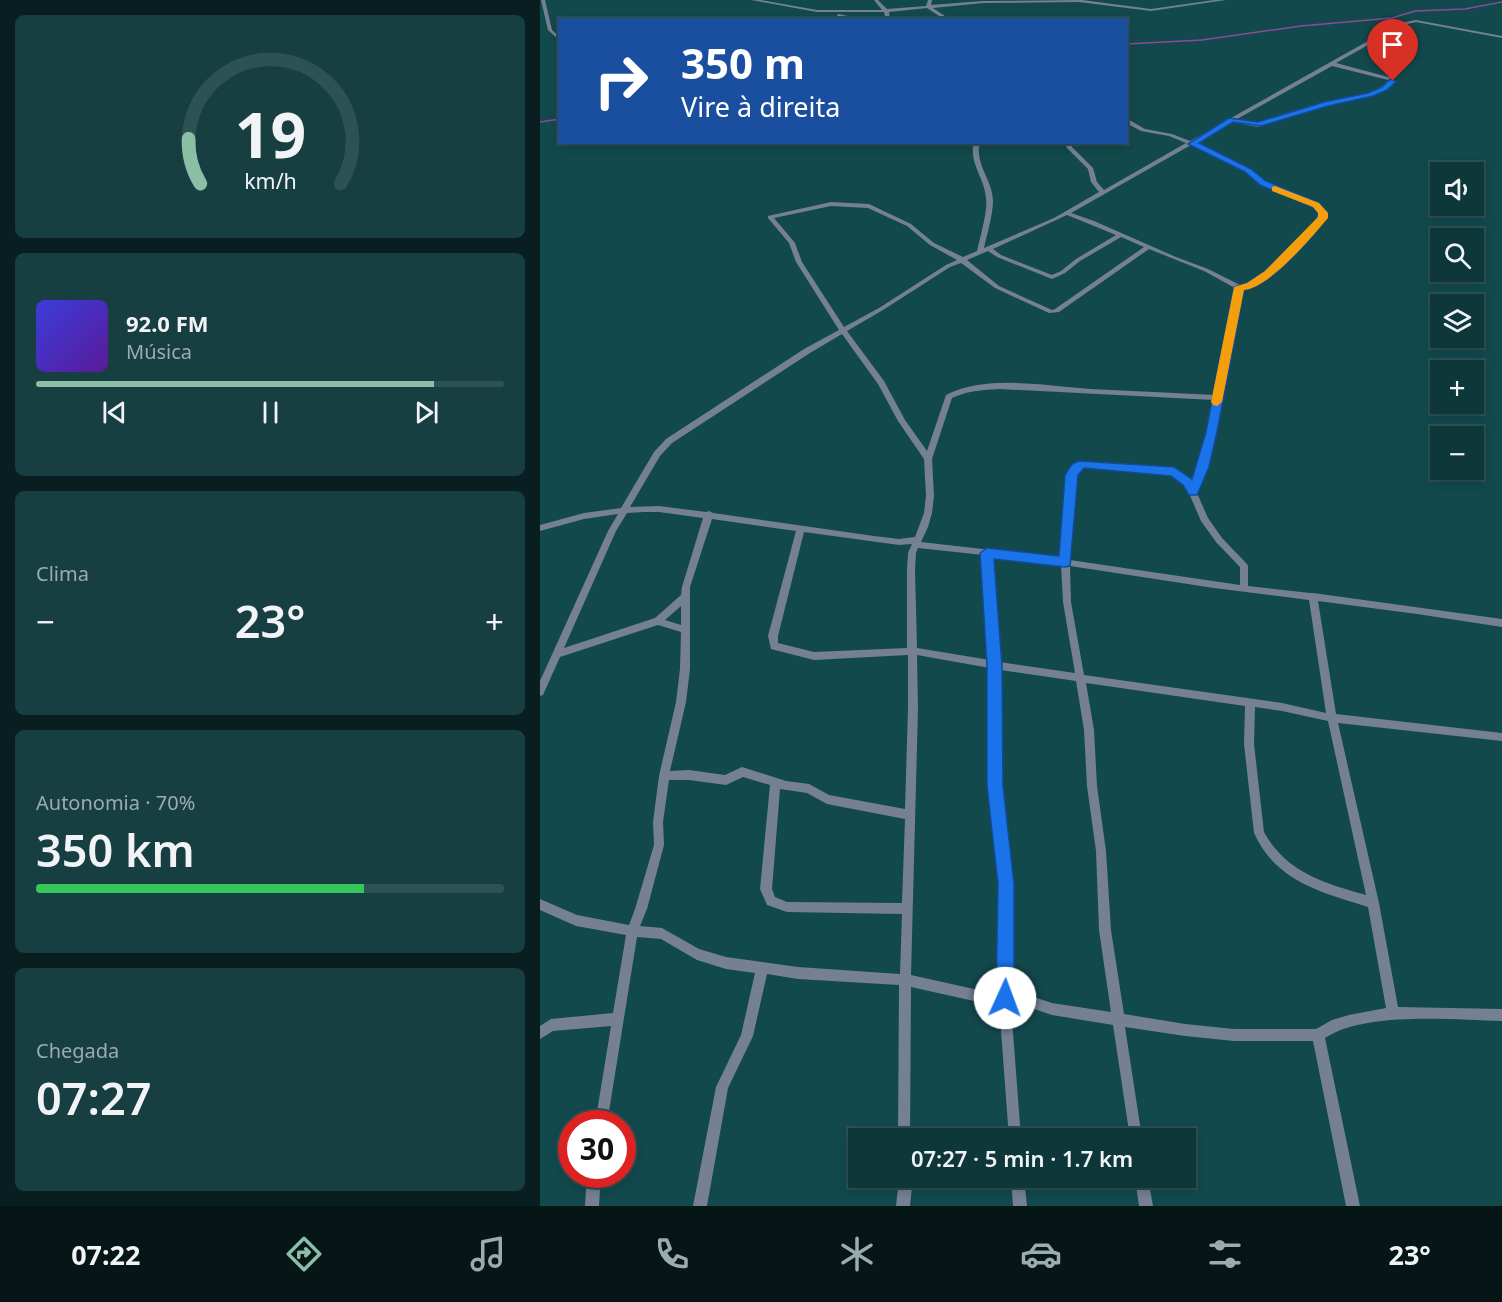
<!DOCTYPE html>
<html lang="pt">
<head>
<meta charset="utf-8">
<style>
  :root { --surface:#0e373a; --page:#173f42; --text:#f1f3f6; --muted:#9bacaf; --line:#2e5154; --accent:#8abfa5 }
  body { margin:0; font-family:"Noto Sans",sans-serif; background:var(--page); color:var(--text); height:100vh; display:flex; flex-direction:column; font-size:22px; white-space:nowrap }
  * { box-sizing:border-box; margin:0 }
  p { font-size:20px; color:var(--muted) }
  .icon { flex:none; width:33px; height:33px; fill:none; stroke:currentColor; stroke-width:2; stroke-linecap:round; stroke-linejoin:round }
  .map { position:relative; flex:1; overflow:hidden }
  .details { display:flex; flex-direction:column; gap:15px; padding:15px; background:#081e20; width:540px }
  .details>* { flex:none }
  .hud { position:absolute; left:18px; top:18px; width:570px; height:126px; border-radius:0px; box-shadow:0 3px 9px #0003,0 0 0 2px var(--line); background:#1a4fa0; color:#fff; overflow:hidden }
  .controls { position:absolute; left:890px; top:162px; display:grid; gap:12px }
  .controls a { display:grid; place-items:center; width:54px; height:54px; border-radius:0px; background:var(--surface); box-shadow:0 3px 9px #0003,0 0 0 2px var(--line); font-size:30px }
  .speed { position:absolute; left:18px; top:1110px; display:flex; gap:12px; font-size:30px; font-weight:700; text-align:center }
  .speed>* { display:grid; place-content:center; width:78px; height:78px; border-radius:50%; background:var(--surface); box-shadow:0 3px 9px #0003,0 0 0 2px var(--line); line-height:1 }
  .speed .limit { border:9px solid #d22; background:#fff; color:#111 }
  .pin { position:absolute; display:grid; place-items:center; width:51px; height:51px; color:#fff; margin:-62px -26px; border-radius:50% 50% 50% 0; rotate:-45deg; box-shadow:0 0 6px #0007 }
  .pin .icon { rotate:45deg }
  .me { position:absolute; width:66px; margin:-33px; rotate:2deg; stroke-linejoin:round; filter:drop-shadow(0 0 4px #0008) }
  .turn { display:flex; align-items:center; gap:21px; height:126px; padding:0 24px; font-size:27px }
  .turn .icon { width:78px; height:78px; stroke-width:2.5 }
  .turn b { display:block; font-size:42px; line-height:51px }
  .big { font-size:45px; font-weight:600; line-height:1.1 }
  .details .widget { flex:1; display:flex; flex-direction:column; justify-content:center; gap:9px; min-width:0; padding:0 21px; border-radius:9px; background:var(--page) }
  .details .dial { align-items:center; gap:0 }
  .dial svg { height:156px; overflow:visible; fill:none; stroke:var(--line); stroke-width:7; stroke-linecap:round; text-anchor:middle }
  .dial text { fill:var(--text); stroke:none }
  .song { display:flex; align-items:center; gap:18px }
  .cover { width:72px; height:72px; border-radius:9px; background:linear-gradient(135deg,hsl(240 70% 55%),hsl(270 70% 35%)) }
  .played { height:6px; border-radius:3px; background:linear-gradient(90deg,var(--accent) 85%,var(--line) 85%) }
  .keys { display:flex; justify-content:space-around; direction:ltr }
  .heat { display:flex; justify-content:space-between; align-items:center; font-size:33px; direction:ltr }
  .charge { height:9px; border-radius:4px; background:linear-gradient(90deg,#34c759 70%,var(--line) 0) }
  .trip { position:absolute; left:308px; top:1128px; width:348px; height:60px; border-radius:0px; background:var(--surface); box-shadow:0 3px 9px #0003,0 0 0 2px var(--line); font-weight:600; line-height:60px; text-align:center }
  .dock { display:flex; height:96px; justify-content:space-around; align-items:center; background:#061617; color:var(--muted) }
  .dock .icon { width:42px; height:42px }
  .dock .active { color:var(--accent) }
  .dock b { font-size:27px; color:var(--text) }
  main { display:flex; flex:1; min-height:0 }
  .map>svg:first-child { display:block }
</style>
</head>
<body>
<main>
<section class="details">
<div class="widget dial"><svg viewBox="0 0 100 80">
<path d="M14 69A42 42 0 1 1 86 69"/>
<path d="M14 69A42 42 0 0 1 8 46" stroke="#8abfa5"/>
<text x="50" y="56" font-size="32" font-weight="700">19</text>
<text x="50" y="72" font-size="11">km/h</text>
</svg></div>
<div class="widget">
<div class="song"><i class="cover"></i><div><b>92.0 FM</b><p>Música</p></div></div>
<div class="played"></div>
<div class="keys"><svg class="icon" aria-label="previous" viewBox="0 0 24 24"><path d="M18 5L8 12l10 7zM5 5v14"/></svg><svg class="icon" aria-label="pause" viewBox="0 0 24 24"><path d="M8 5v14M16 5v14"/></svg><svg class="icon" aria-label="next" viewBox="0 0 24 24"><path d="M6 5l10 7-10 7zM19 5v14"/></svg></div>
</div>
<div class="widget"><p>Clima</p>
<div class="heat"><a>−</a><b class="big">23°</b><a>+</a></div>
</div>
<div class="widget"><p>Autonomia · 70%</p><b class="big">350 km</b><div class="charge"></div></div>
<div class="widget"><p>Chegada</p><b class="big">07:27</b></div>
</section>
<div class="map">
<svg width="962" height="1206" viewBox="0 0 962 1206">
  <rect width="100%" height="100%" fill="#12494d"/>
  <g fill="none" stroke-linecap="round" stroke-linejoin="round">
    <g stroke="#8b4c94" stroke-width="1.5">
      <path d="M586,44L662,40L761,26L852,18L875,11L925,9L962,2"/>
      <path d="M0,122L20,119"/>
    </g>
    <g fill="#758093" fill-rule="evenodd">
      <path d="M1,0H5L12,30L20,37V41L8,30Z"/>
      <path d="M211,0H221L277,10H342L334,0H338L347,9L386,6L388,0H392L391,5L443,1L542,0L611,9L674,0H686L611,11L539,2L443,3L393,8L411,20H405L387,8L349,12L350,20H346L344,12H277Z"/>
      <path d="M299,14L321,19V20H311L297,16V15Z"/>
      <path d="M876,20L962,36V38L876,22L864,25L796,63L852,78L854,84L832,96L770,109L718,127L692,122L655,143L710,169L725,182L778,204L786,213L785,219L731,275L712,287L702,289L676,432L667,467L657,493L668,518L682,538L707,564L708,566V586L770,593H773L962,619V627L877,614L778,601L796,714L962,733V741L798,723L839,903L858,1007L962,1009V1021C913,1020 826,1011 785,1038L820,1206H806L773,1041H694L645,1036L585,1027L602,1138H590L573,1025L512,1015L491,1008L471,1006L481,1138H469L459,1004L434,1001L371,987L370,1138H358L359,985L258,979L227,974L213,1036L188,1088L167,1206H153L176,1087L201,1035L215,973L186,969L157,960L121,939L97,937L67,1124H55L71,1026L13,1031L0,1039V1026L11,1019L73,1013L86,935L36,926L0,910V899L37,915L89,925L95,909L114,845L113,822L119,776L136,702L140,669L141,632L118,625L20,657L3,695L0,696V681L68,531L78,514L44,519L0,531V525L44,513L81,508L114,452L126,439L264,349L299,330L256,262L249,243L228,218V216L291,202L329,204L371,224L394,243L423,257L437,251C440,237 448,211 446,198C445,179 428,162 434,142H440C434,164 453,180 453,201C453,215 447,234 444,248L514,218L559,192L551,182L548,169L527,148L525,142H531L532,147L553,168L557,182L564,190L646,143L629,136L601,131L586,123V118L605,129L632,134L650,141L860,23ZM792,66L848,80L849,82L828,94L767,107L718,123L697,119ZM651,145L706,171L721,184L774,206L780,213V218L727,273L708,284L700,285L668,269L636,257L554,221L531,213ZM291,206L328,208L367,226L390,245L417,260L406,265L339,308L304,327L262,262L255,243L234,218ZM527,215L576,235L536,259L521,271L512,275L461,255L453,249ZM581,237L604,247L515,309L512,310L459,286L427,260L448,251L457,257L512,279L525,273L540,261ZM609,249L664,271L695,288L675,395C634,393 592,391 551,389C507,386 447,374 406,395L387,451L365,420L344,381L307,331L343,310L410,267L421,263L455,288L509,313L519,312ZM302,334L338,384L358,421L384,459L386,496L384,513L375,537L359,539L334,536L173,513L169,511L166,512L119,506L90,507L120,456L132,443L270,353ZM459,389L674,400C669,428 663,456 653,483L651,480L634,469L543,461L533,465L527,475L521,558L381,542L388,527L392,513L394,496L392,459L412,398C427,391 442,390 459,389ZM544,467L632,475L645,484L661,521L676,542L700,567V585L530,560L535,475L539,469ZM104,512H119L163,518L142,587L141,595L115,618L24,648L76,531L87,513ZM172,519L256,531L228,636L231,649L274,660L368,655V708L365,809L289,795L269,784L246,781L202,767L185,775L149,770L130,771L146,702L150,669V587ZM264,532L359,545L372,544L368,553L367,570V648L274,652L238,643V636ZM378,548L443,555L450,660L377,648L375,570L376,553ZM452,556L521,565L523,602L535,673L459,662ZM530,566L674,588L769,600L786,713L742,703L544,675L531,602ZM141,606V625L125,620ZM377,655L450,668V786L460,884L459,992L434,989L371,975L378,708ZM460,670L536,681L544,730L547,786L556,851L559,930L571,1012L512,1003L491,996L471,994L472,884L460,786ZM546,683L705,706L704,744L714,833C736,882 781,892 828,907L846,1008L809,1015L792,1020L776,1029H694L645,1024L584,1014L571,930L566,851L557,786L554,730ZM715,707L742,711L788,721L826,895C784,883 746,872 724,832L714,744ZM203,777L230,785L220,889L227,905L247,912L362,914L360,974L258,967L186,957L159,949L122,928L100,926L107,909L124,845L123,822L129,780H149L186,785ZM240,789L267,793L287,804L365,819L362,903L247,902L235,897L232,889Z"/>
      <path d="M47,1174H61L59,1206H45Z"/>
      <path d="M359,1178H373L370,1206H356Z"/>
      <path d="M471,1178H484L487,1206H473Z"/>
      <path d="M595,1178H608L613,1206H599Z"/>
    </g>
  </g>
  <path fill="#1a73e8" stroke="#114b97" stroke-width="1.5" d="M850,79L857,81L847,90L833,96L788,106L721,126L693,122L659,143L711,169L726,181L779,203L788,213C779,234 727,288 704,290L677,432L669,467L657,495H649L643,485L631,476L544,468L538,475L530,566L525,567L454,559L462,666L463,786L474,884V998L471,1005L465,1007L458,1005L456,998L458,884L447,786V666L440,553L447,548L519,556L525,475L532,464L539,461L634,467L652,479L666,432L694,287L707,283L725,271L775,222L778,213L773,207L720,185L705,172L648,144L689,118L718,122L784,102L828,93L842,87Z"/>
  <path fill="#f59e0b" d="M735,186L779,203L788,213V218C772,237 729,288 704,290L682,402L677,406L673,405L671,402L694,287L707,283L725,271L778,217V213L773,207L732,191V187Z"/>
</svg>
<div class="controls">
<a><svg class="icon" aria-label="sound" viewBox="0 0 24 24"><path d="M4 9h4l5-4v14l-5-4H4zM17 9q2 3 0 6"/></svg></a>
<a><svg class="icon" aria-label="search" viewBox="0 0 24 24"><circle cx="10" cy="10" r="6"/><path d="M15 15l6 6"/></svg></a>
<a><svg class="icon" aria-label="layers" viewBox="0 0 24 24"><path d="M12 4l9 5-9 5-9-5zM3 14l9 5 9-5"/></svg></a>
<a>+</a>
<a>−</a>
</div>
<div class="speed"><div class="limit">30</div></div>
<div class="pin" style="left:853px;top:81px;background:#d93025"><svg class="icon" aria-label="arrive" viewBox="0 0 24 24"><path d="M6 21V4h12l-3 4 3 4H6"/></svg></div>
<svg class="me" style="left:465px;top:998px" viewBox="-20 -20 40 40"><circle r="19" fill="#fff"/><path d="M0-13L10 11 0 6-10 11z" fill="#1a73e8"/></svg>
<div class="trip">07:27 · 5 min · 1.7 km</div>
<div class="hud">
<div class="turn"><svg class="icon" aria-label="right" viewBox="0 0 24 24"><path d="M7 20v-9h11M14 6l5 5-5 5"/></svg><div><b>350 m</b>Vire à direita</div></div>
</div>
</div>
</main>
<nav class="dock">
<b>07:22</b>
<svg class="icon active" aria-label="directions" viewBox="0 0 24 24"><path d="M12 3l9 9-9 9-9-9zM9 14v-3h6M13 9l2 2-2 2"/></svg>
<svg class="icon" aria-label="music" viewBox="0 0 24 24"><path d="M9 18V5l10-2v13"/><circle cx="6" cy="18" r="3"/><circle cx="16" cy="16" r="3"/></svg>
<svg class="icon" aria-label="phone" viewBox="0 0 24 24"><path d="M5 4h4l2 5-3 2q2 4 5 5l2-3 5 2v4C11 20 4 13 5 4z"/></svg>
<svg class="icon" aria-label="climate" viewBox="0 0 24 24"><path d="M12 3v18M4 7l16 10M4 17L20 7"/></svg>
<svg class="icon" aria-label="car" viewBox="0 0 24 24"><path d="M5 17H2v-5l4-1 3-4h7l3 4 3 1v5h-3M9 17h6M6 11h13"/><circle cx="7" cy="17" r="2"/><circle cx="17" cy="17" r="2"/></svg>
<svg class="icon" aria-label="filters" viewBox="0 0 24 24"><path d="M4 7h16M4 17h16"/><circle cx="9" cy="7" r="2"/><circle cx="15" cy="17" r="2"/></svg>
<b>23°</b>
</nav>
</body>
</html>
